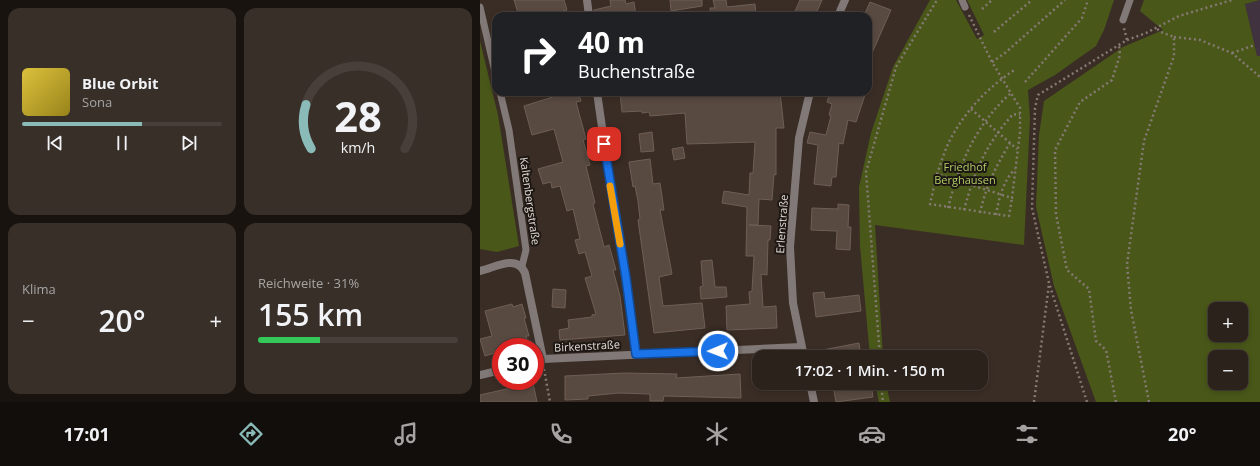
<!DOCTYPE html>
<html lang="de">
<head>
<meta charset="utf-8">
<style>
  :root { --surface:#2c221c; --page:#382f29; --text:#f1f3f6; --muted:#a6a4a3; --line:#483f3b; --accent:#8bbbb9 }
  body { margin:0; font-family:"Open Sans",sans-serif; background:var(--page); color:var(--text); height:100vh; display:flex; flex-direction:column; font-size:15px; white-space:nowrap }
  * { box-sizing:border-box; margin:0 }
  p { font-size:13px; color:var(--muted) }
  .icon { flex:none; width:22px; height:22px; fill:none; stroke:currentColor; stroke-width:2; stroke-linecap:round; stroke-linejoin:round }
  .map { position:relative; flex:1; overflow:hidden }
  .panel { display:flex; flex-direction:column; gap:8px; padding:8px; background:#18130f; width:480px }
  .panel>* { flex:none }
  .top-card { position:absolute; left:12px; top:12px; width:380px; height:84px; border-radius:12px; box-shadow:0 2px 6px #0003,0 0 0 1px var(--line); background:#202124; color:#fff; overflow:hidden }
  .tools { position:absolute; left:728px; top:302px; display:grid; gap:8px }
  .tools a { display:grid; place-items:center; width:40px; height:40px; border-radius:8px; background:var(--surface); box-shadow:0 2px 6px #0003,0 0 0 1px var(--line); font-size:20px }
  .speed { position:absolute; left:12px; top:338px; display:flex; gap:8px; font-size:20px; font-weight:700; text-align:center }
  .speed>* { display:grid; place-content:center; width:52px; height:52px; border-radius:50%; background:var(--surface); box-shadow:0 2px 6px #0003,0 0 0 1px var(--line); line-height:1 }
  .speed .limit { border:6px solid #d22; background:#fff; color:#111 }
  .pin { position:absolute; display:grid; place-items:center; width:34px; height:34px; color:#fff; margin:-17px; border-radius:8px; box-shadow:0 2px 6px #0006 }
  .me { position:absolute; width:44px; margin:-22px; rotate:269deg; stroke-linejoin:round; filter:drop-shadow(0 0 3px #0008) }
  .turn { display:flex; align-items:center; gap:14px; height:84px; padding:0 20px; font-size:18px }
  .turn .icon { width:52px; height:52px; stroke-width:2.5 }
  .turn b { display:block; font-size:28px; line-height:34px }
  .big { font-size:30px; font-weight:600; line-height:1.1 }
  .panel .widget { flex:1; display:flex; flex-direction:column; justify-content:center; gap:6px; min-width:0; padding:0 14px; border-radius:12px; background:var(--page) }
  .panel .dial { align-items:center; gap:0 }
  .dial svg { height:104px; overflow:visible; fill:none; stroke:var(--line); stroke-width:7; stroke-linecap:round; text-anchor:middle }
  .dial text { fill:var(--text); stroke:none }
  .song { display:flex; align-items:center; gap:12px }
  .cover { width:48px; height:48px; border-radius:6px; background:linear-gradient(135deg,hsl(50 70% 55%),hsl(50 70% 35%)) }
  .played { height:4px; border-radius:2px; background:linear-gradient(90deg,var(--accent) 60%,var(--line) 60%) }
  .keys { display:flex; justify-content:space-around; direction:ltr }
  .heat { display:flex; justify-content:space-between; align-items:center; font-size:22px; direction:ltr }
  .charge { height:6px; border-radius:3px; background:linear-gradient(90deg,#34c759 31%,var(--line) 0) }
  .panel .tiles { flex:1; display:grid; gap:8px; grid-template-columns:repeat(2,1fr) }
  .trip { position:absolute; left:272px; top:350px; width:236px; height:40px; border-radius:12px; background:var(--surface); box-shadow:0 2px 6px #0003,0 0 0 1px var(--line); font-weight:600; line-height:40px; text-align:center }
  .dock { display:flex; height:64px; justify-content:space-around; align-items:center; background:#120e0b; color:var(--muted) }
  .dock .icon { width:28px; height:28px }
  .dock .selected { color:var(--accent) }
  .dock b { font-size:18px; color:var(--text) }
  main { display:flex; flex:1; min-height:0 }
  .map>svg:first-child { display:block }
</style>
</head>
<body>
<main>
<section class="panel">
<div class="tiles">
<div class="widget">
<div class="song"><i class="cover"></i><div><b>Blue Orbit</b><p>Sona</p></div></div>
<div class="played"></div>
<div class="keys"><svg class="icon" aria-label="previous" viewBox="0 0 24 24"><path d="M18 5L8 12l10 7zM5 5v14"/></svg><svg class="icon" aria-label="pause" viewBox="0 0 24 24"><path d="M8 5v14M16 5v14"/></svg><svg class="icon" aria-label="next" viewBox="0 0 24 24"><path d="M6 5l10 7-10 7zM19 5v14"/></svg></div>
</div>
<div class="widget dial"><svg viewBox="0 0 100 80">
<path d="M14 69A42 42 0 1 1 86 69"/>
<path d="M14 69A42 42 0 0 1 10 35" stroke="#8bbbb9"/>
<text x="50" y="56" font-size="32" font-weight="700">28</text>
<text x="50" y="72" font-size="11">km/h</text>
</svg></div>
<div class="widget"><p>Klima</p>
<div class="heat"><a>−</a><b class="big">20°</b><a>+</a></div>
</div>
<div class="widget"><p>Reichweite · 31%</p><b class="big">155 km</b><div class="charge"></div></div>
</div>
</section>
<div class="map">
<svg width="780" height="402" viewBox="0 0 780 402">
  <rect width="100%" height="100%" fill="#3a2d25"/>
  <path fill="#41323f" d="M780,0V56L777,57L765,4Z"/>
  <g fill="#495719" fill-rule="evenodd">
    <path d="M450,0H476L497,39L504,35L487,0H634L624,30L616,46L575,75L548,90L550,118L544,245L395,225L403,357H390L380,246L379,187L391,133L413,67Z"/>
    <path d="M664,0H780L765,4L777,56H780V402H616L574,286L556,207L559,135L564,101L643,47L683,30L660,11ZM735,309H761V335H735ZM735,357H761V383H735Z"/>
    <path d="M0,41L18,115L39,246L17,252L0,249Z"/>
    <path d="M395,383H406L410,402H399Z"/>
  </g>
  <g fill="#584a41" stroke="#6e5f56">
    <path d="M34,0H84L87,10L83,11L84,16H39Z"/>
    <path d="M130,0H145L146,4L154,2L156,16H114V10L131,6Z"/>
    <path d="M190,0H222V6L191,11Z"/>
    <path d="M233,0H246L247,7L275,4L276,16H231L230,8H235Z"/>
    <path d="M320,0H342L335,16H313Z"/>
    <path d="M390,2L411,10L388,62V16H384Z"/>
    <path d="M71,92H98L101,101L96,102L106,139L103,140L110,165L106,166L115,203L113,204L124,247L129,245L136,270H133L140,296L145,335L80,340L79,330L89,328L88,320L112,317V315L116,314L105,278L112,276L105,252L99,254L95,240L100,239L93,209L87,211L80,186L72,188L71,182L63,184L58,169L83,162L74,129L52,135L44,106L73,97Z"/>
    <path d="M300,92L304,128H296V175L294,174L292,200L279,199L278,225H269L291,226L290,240H288L287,275L281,274L283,307L296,306L297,328L247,330L246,306L270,304L269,292L272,291L274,256H266L267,207L242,203L244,191L269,195L270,173H273L275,142L207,144L205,113L170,116L169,112L162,113V111L142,112L140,93Z"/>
    <path d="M350,92H386L376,122L368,120L363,144L359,143L356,177H352L351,186L334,184L338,145L327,143L330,132L346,135L351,116L349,115L352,104L347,102Z"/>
    <path d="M172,132L174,151L161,152L159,134Z"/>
    <path d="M203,147L205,158L194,160L192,149Z"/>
    <path d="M170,159L173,184L180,183L184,210H180L192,274L179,277L183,306L222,303L225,328L174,333L158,220L160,219L158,201L155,186L153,187L149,162Z"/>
    <path d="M358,204L369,205L368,227H371L370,250L356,249L357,231L331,230L332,208L358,209Z"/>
    <path d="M232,260L235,287H246L247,297L221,299L220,287L223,286L221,261Z"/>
    <path d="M73,289L86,290L85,308L72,307Z"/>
    <path d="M344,292L345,299L379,295L381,311L336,317L333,293Z"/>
    <path d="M32,304L33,307L42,304L46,318H44L49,336H46L49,347H21V351L5,356L0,339L12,336L5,311Z"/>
    <path d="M379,343L381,357H338L337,351Z"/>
    <path d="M145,373L197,374L196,378L260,374L261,398L184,396L183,401H170V394L139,393L108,396V399L85,400V376Z"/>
    <path d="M53,383L57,402H0V395Z"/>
    <path d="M370,383H391L393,397L356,402L353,386Z"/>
  </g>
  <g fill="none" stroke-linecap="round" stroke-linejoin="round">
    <g stroke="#857a73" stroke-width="2.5" stroke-dasharray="2 3" stroke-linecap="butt">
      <path d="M502,9L512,0"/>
      <path d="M489,15L512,62L540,108V132L532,198L457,174C461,163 464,152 469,142C484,112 508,87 536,69"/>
      <path d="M514,32L552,0"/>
      <path d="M694,37L720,40L752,53L780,77"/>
      <path d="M647,40L666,33L699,16L752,0"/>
      <path d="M752,53L775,45"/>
      <path d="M512,62L525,53L585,0"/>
      <path d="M545,82L602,18L608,0"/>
      <path d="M491,109L537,149"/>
      <path d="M457,174L450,204L529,216L532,198"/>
      <path d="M468,208C479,164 496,124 531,93"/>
      <path d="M484,210C495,170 505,146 533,114L540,115"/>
      <path d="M500,213C506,186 516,166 530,143"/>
      <path d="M516,215C519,198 523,181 535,169"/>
      <path d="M400,357L386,172L416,67L457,0"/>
      <path d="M64,369L70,402"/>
      <path d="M401,383L403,402"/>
      <path d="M554,402L569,284"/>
      <path d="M607,402L569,283L552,208L555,108L558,95L647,40L644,28"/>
      <path d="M636,402L626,350L616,341L609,289L587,270L576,214L575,150L600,102L632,80L640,55L639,45"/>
      <path d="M669,402L651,310L647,264L664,141L694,56V37L681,32L676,28"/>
    </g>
    <g stroke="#817978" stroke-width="7">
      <path d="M482,0L485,7"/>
      <path d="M0,7L16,76"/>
      <path d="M643,20L650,0"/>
      <path d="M20,92L29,130L46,250L42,266"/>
    </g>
    <g stroke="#817978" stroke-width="8">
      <path d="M107,0L109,16"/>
      <path d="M358,16L365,0"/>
      <path d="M117,92C129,180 145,267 156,354"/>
      <path d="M0,271C16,267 37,254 45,273L63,359"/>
      <path d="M324,357L313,303L310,247L319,138L330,92"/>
      <path d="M55,361L63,359L321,347"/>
      <path d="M0,375L21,370"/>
      <path d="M330,383L334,402"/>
    </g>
  </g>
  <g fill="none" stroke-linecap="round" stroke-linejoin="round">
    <g stroke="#114b97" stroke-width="10">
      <path id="route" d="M124,144L146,278L156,354L238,351"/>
    </g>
    <use href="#route" stroke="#1a73e8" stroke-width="7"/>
    <path stroke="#f59e0b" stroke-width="7" d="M130,186L140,244"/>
  </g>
  <g text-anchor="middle" stroke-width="4" stroke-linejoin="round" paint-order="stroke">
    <g font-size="11" fill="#b1cb65" stroke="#1d1713">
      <text x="485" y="171">Friedhof<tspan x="485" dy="13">Berghausen</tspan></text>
    </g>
    <g font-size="11" fill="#e3dbd6" stroke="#1d1713">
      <text transform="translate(50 201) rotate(82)" y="4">Kaltenbergstraße</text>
      <text transform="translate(302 224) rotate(-86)" y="4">Erlenstraße</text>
      <text transform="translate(107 346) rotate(-3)" y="4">Birkenstraße</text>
    </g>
  </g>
</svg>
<div class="tools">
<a>+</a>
<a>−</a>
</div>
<div class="speed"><div class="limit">30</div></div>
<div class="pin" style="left:124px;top:144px;background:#d93025"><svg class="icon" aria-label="arrive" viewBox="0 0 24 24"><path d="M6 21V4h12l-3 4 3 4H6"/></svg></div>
<svg class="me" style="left:238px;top:351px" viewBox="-20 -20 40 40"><circle r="17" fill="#1a73e8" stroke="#fff" stroke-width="3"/><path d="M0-11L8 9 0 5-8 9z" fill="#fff"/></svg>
<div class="trip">17:02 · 1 Min. · 150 m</div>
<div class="top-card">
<div class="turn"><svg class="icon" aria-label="right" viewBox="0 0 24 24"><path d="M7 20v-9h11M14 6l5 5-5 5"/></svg><div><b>40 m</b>Buchenstraße</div></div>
</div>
</div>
</main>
<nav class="dock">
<b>17:01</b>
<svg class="icon selected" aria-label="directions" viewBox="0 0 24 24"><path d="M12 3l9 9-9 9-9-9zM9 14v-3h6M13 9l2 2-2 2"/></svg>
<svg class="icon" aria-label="music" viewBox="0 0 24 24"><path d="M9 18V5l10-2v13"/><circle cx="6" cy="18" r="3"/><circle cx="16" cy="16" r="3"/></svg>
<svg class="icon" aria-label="phone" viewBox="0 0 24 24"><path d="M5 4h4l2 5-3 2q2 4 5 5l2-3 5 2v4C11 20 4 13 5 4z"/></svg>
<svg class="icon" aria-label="climate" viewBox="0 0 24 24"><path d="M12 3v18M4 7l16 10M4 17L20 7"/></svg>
<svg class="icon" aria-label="car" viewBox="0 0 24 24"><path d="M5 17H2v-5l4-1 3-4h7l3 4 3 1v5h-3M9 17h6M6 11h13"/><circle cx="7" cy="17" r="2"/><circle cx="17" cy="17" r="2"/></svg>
<svg class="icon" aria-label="filters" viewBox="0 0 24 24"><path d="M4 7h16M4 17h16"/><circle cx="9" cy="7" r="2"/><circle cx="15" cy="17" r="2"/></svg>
<b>20°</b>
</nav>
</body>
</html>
